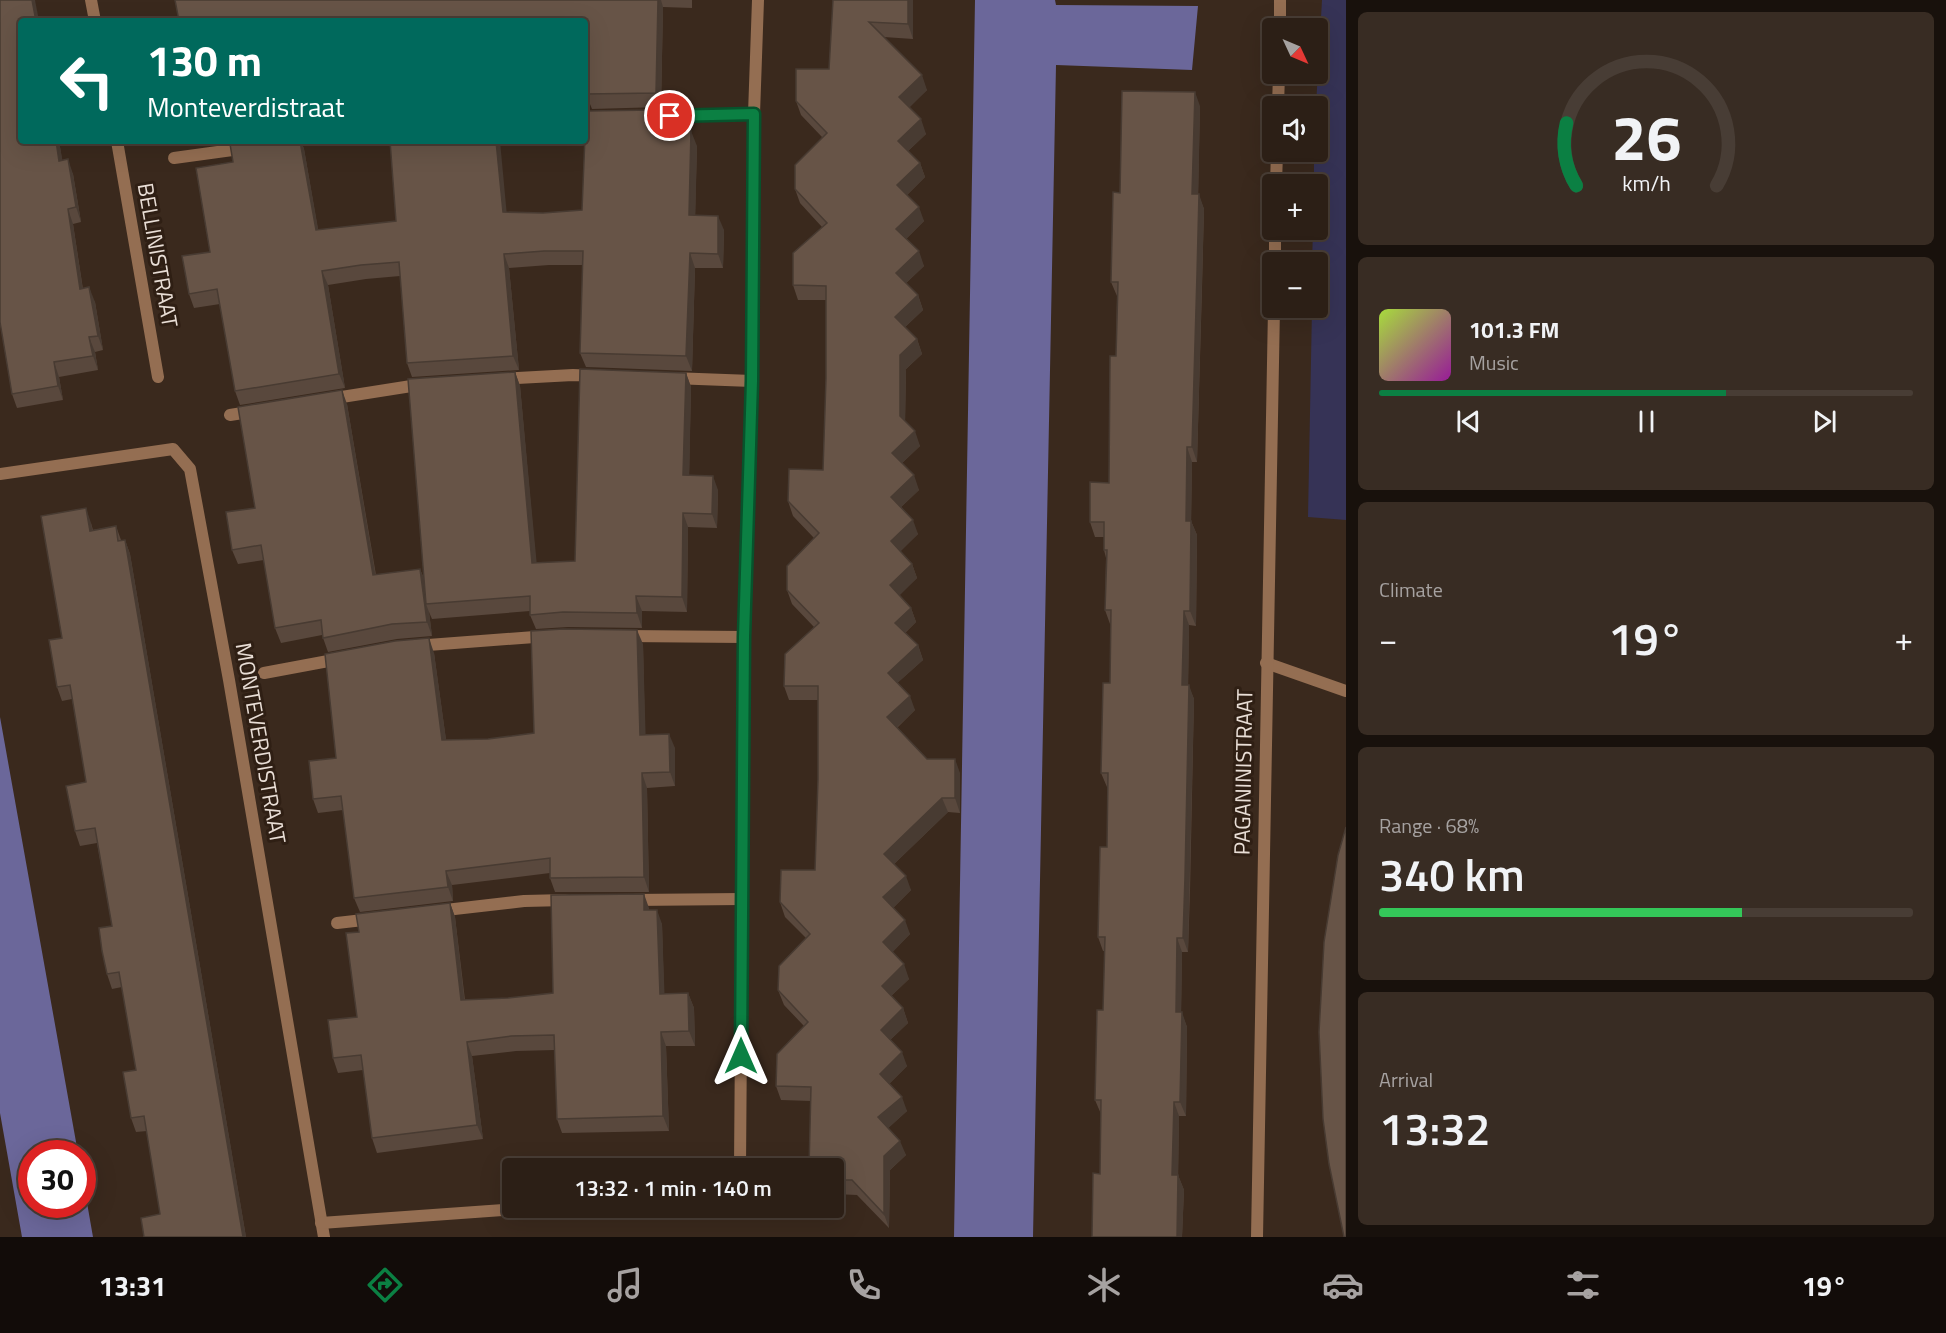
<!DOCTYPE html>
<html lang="en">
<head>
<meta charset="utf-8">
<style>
  :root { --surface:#2c1f16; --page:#382c23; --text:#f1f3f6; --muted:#a6a2a1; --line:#483d35; --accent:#0b8043 }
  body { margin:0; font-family:"Titillium Web",sans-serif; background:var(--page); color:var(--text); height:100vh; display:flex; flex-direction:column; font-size:22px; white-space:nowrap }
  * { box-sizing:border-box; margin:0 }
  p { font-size:20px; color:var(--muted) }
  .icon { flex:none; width:33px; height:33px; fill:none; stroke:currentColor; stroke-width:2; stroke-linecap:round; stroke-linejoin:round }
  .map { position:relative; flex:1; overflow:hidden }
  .panel { display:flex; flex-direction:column; gap:12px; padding:12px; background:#18110c; width:600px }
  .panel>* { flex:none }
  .top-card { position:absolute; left:18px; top:18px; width:570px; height:126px; border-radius:6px; box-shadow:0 6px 24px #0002,0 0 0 2px var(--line); background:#00695c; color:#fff; overflow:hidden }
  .needle { width:39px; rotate:134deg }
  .fabs { position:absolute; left:1262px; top:18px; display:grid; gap:12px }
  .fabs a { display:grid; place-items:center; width:66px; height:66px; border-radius:6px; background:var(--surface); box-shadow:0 6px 24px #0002,0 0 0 2px var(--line); font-size:30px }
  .speed { position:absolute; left:18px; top:1140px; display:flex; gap:12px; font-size:30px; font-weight:700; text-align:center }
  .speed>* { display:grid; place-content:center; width:78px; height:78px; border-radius:50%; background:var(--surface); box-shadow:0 6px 24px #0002,0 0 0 2px var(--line); line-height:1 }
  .speed .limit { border:9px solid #d22; background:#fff; color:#111 }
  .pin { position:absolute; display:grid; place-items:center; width:51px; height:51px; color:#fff; margin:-26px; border:3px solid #fff; border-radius:50%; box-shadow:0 2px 6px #0007 }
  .me { position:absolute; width:66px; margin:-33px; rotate:0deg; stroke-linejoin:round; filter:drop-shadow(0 0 4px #0008) }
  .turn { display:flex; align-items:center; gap:21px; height:126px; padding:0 30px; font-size:27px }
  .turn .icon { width:78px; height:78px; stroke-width:2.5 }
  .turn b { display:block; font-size:42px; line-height:51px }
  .big { font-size:45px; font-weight:600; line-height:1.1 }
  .panel .tile { flex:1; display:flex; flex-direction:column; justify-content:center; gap:9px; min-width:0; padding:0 21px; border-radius:9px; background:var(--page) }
  .panel .dial { align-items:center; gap:0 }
  .dial svg { height:156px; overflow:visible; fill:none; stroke:var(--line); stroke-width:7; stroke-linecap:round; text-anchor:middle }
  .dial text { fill:var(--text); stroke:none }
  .song { display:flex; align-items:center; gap:18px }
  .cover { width:72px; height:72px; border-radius:9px; background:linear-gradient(135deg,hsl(80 70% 55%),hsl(300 70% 35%)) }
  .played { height:6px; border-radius:3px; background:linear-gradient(90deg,var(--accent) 65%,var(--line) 65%) }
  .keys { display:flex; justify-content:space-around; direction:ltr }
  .heat { display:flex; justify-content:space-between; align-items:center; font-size:33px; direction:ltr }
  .charge { height:9px; border-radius:4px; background:linear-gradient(90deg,#34c759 68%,var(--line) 0) }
  .trip { position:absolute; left:502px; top:1158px; width:342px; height:60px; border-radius:6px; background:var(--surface); box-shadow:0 6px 24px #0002,0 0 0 2px var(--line); font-weight:600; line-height:60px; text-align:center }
  .menu { display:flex; height:96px; justify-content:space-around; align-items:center; background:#120c09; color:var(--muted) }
  .menu .icon { width:42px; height:42px }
  .menu .on { color:var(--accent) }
  .menu b { font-size:27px; color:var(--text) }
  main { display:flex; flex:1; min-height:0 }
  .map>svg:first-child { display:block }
</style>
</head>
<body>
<main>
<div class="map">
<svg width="1346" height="1237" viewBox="0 0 1346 1237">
  <rect width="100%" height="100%" fill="#3a291d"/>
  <path fill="#363356" d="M1322,0H1346V520L1308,517L1312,308H1317V262H1312L1313,230H1317V184H1314V152H1317L1316,106Z"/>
  <g fill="#6b679a">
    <path d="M975,0H1055L1056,5L1198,6L1192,70L1056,65L1033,1237H954Z"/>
    <path d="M0,717L78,1153L32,1154V1204H82L83,1180L93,1237H22L0,1113Z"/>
  </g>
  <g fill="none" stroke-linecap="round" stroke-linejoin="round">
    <g stroke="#946e52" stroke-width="12">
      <path d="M91,0L95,21"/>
      <path d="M1280,28V0"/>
      <path d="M1278,106L1279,74"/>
      <path d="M643,116L754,114"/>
      <path d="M117,141L158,377"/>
      <path d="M174,158L247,148"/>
      <path d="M1276,184L1277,152"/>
      <path d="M1275,262V230"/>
      <path d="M672,378L752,381"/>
      <path d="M501,379L573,375L595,376"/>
      <path d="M329,399L424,384"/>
      <path d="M230,415L255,411"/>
      <path d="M0,474L173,449L190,469L229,680L324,1237"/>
      <path d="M625,636L744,637"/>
      <path d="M415,646L548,636"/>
      <path d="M1266,663L1346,691"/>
      <path d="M264,673L339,659"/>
      <path d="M631,900L742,899"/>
      <path d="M437,911L524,901L566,900"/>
      <path d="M337,923L372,919"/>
      <path d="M740,1168L744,637L752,381L754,114L758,0"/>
      <path d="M321,1223L530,1208"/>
      <path d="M1257,1237L1274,308"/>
    </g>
  </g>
  <g fill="#59483d">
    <path d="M175,0H692V8L663,7L661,107L592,109L586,94L587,89H585V21Z"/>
    <path d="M833,0H913V39L884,37L927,90L909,107L926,134L908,151L920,163L925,177L907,195L924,221L906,239L924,266L906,283L918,295L923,310L905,327L917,339L922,354L906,369L905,421L920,446L902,463L919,490L901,507L918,534L900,551L912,564L917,578L899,595L911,608L916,622L905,633L918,645L923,660L897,683L915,710L897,728L927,759L960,773V813L948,812L894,864L911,890L893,908L910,934L892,952L909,979L891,996L903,1008L908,1023L890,1040L907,1066L889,1084L907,1111L888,1128L906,1155L890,1170L889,1228L857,1195L834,1194V1168L811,1101L781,1100L776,1086L804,1026L784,1005L778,990L806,938L785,917L780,902L815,870L818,779V700H789L784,686L814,627L792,604L787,590L814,538L793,516L788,501L823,470L826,378V300H798L793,285L822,227L800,203L795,189L822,137L801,115L796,101L829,69Z"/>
    <path d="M1200,106L1198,194L1204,209L1202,288L1197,462H1192L1191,521L1197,535L1196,626L1189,625L1188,685L1194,699L1190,891L1188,952H1182L1181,1012L1187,1027L1186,1116H1179L1178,1175L1184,1190L1182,1237H1092L1100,1174L1101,1114L1095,1100L1103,1010L1105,951H1103L1098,937L1107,847V787L1101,773L1110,683L1111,624H1110L1105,610L1106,558L1104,550V537H1095L1090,522L1109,483L1116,356L1117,296L1111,282L1120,193Z"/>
    <path d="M660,124V131L697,146L695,215L724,230L723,268H695L692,371L586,367L580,353L583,265H549L509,268L519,370L412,377L407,363L400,276L366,279L328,285L345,388L240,405L235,391L220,304L194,308L189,294L210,252L233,162L301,141L304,149L318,230L396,221L507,212L543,213L582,210Z"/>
    <path d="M21,141H59L62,160L73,174L81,222L73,224L83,289L95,302L103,350L95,352L98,370L59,377L63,400L17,408L12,394Z"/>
    <path d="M515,372L520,386L536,563L575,561L686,373L691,387L689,475L718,490L717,528L688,527L687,612L642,611V628L568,627L536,629L530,615V611L432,619L429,612L432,636L397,639L328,652L322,635L281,643L275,628L264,560L238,564L232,550L255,508L347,404L376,575L420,569L425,581Z"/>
    <path d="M91,523L93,530L116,526L121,540H125L130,554L246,1237H144L160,1214L147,1131L136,1132L131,1118L136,1070L122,987L112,989L107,974L112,926L97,843L80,846L75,831L86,782L72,699L62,701L57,687L62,638Z"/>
    <path d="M643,644L645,735L675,748V786L647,788L649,892H555L550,878V873L452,885L453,901L360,912L354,898L343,810L318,813L313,799L336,758L434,653L446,740L488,739L534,733Z"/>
    <path d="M450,903L455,917L465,1000L508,998L553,993L649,908V910L662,924L664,994L688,993L694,1008L695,1046H666L669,1131L562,1133L557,1119L555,1050L516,1051L472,1056L483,1139L377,1153L372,1138L363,1070L338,1073L333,1058L357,1017L359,932Z"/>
  </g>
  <g fill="#483b32">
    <path d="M32,0H35L39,21H36Z"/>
    <path d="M658,0H661L663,7L661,107L656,93Z"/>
    <path d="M908,0H913V39L908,24Z"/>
    <path d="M922,75L927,90L905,112L899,97Z"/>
    <path d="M1195,92L1200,106L1198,208L1192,194Z"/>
    <path d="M655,110L660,124V145L655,131Z"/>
    <path d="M921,119L926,134L904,155L898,141Z"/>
    <path d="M691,131L697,146L695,229L689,215Z"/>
    <path d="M56,141H59L65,175L59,161Z"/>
    <path d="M300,141H301L304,149L321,245L316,230Z"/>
    <path d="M496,141H500L508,227L503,212Z"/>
    <path d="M68,159L73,174L81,222L76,207Z"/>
    <path d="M920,163L925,177L903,199L897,185Z"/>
    <path d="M1199,194L1204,209L1197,462L1192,447Z"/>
    <path d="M919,207L924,221L902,243L896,229Z"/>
    <path d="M68,209L73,224L85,304L80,289Z"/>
    <path d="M718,216L724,230L723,268L718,254Z"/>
    <path d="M919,251L924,266L901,288L896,273Z"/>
    <path d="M690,253L695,268L692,371L686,356Z"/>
    <path d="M504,254L509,268L519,370L513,356Z"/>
    <path d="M322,271L328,285L345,388L339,374Z"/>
    <path d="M89,287L95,302L103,350L98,336Z"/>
    <path d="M918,295L923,310L900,332L895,317Z"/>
    <path d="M89,337L95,352L98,370L93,356Z"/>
    <path d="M917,339L922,354L906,369L905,430L900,416V355Z"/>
    <path d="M54,362L59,377L63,400L58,386Z"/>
    <path d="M515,372L520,386L538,577L532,563Z"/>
    <path d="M686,373L691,387L689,489L683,475Z"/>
    <path d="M342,390L347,404L378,590L373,575Z"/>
    <path d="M915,431L920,446L898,467L892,453Z"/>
    <path d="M1187,447L1192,462L1191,535L1186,521Z"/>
    <path d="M914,475L919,490L897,511L891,497Z"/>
    <path d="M713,476L718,490L717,528L712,514Z"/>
    <path d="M86,508L91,523L95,545L90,531Z"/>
    <path d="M683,513L688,527L687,612L682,597Z"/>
    <path d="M913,520L918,534L896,556L891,541Z"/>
    <path d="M1191,521L1197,535L1196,626L1190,611Z"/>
    <path d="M125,540L130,554L246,1237H243Z"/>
    <path d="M912,564L917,578L895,600L890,585Z"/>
    <path d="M420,569L426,584V604L429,612L432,636L427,622Z"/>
    <path d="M636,596L642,611V628L637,613Z"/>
    <path d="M911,608L916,622L900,637L895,623Z"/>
    <path d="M1184,611L1189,625L1188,699L1182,685Z"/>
    <path d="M637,630L643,644L646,749L640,735Z"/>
    <path d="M429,638L434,653L448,754L442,740Z"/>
    <path d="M918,645L923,660L893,687L888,673Z"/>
    <path d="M1189,685L1194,699L1188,952L1183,938Z"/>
    <path d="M910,696L915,710L892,732L887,717Z"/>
    <path d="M669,734L675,748V786L670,772Z"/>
    <path d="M955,759L960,773V813L955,798Z"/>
    <path d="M642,773L647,788L649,892L644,877Z"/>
    <path d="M942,798L948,812L890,868L884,854Z"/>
    <path d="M446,871L452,885L453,901L448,887Z"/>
    <path d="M906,876L911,890L889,912L883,897Z"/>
    <path d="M644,894L649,908L650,925L644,910Z"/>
    <path d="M450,903L455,917L466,1014L461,1000Z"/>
    <path d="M657,910L662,924L665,1008L660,994Z"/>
    <path d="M905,920L910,934L888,957L883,942Z"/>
    <path d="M1177,938L1182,952L1181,1026L1176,1012Z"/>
    <path d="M904,964L909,979L887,1000L882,986Z"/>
    <path d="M688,993L694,1008L695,1046L689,1031Z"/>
    <path d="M903,1008L908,1023L886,1044L881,1030Z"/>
    <path d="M1182,1012L1187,1027L1186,1116L1180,1102Z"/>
    <path d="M661,1032L666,1046L669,1131L663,1116Z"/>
    <path d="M467,1042L472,1056L483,1139L477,1125Z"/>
    <path d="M902,1052L907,1066L885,1088L880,1074Z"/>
    <path d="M902,1097L907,1111L884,1132L878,1117Z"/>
    <path d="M1174,1102L1179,1116L1178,1190L1172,1175Z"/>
    <path d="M900,1141L906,1155L890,1170L889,1228L884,1214V1156Z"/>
    <path d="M1178,1175L1184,1190L1182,1237H1177Z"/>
  </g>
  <g fill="#675447" stroke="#483b32" stroke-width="1.5">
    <path d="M0,0H32L36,21H21V141H56L59,161L68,159L76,207L68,209L80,289L89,287L98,336L89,337L93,356L54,362L58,386L12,394L0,322Z"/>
    <path d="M175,0H658L656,93L586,94L587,75H585V21H179Z"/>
    <path d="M833,0H908V24L869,22L922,75L899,97L921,119L898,141L920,163L897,185L919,207L896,229L919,251L896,273L918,295L895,317L917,339L900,355V416L915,431L892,453L914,475L891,497L913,520L891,541L912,564L890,585L911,608L895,623L918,645L888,673L910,696L887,717L927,759H955V798H942L884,854L906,876L883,897L905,920L883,942L904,964L882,986L903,1008L881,1030L902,1052L880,1074L902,1097L878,1117L900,1141L884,1156V1214L852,1180H834V1168H809L811,1087L776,1086L777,1054L808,1022L778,990L779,966L810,934L780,902L781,870H815L818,779V686H784L785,654L819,623L787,590V566L819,533L788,501L789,469L823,470L826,378V286L793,285V253L827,223L795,189V165L827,133L796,101V69H829Z"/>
    <path d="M1122,91L1195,92L1192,194H1199L1197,274L1192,447H1187L1186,521H1191L1190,611H1184L1182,685H1189L1185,877L1183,938H1177L1176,1012H1182L1180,1102H1174L1172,1175H1178L1177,1237H1092L1093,1173L1100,1174L1101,1100H1095L1097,1010H1103L1105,937H1098L1100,847H1107L1108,773H1101L1103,683H1110L1111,610H1105L1107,550H1104V522H1090V482L1109,483L1110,356H1116L1118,282H1111L1113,192L1120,193Z"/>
    <path d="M655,110V131H691L689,215L718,216V254L690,253L686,356L580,353L583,251H544L504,254L513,356L407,363L399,262L361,265L322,271L339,374L235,391L217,289L189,294L182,256L210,252L196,168L233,162L230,144L250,141H300L316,230L396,221L390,141H496L503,212L543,213L582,210L586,111Z"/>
    <path d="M580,369L686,373L683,475L713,476L712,514L683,513L682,597L636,596L637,613L563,612L530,615V596L426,604L408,379L515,372L532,563L575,561Z"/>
    <path d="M342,390L373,575L420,569L427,622L392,624L323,638L321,620L275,628L261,545L232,550L226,512L255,508L238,407Z"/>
    <path d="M86,508L90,531L116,526L118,541L125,540L243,1237H144L141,1218L160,1214L144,1116L131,1118L123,1072L136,1070L119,972L107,974L102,951L99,928L112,926L95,828L75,831L66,786L86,782L70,685L57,687L49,640L62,638L41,516Z"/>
    <path d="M563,629L637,630L640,735L669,734L670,772L642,773L644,877L550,878V858L446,871L448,887L354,898L341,796L313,799L309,761L336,758L325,654L395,641L429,638L442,740L488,739L534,733L531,631Z"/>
    <path d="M1346,827V1237H1344L1329,1164L1323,1119L1319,1032L1324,942L1338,855Z"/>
    <path d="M644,894V910H657L660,994L688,993L689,1031L661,1032L663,1116L557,1119L554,1035L511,1036L467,1042L477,1125L372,1138L361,1055L333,1058L328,1020L357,1017L346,933L359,932L356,914L450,903L461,1000L508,998L553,993L551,895Z"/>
  </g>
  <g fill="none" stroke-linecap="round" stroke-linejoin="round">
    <g stroke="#07532c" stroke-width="15">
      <path id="route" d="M670,116L754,114L752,381L744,637L741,1056"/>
    </g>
    <use href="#route" stroke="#0b8043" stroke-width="10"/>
  </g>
  <g text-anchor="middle" stroke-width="6" stroke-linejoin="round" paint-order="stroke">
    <g font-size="22" fill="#e9ded6" stroke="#2f1f14">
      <text transform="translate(158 255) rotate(80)" y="8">BELLINISTRAAT</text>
      <text transform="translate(261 743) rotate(80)" y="8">MONTEVERDISTRAAT</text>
      <text transform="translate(1243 772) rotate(-89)" y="8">PAGANINISTRAAT</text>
    </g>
  </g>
</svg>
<div class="fabs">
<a><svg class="needle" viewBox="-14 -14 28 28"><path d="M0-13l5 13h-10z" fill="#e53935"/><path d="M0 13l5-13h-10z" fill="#a6a2a1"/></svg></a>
<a><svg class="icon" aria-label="sound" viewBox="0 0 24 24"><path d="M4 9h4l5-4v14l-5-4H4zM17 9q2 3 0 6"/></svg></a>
<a>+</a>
<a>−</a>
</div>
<div class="speed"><div class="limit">30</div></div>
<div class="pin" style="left:670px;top:116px;background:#d93025"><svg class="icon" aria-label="arrive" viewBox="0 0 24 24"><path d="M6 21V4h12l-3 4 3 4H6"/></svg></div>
<svg class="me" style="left:741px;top:1056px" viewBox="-20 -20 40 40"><path d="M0-17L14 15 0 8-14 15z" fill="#0b8043" stroke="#fff" stroke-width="4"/></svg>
<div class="trip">13:32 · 1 min · 140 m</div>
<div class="top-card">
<div class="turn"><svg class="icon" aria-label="left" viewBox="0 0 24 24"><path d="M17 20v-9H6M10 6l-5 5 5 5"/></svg><div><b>130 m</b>Monteverdistraat</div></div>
</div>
</div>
<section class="panel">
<div class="tile dial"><svg viewBox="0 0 100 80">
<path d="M14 69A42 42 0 1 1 86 69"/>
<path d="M14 69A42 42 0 0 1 9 37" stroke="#0b8043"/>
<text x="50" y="56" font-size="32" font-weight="700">26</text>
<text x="50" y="72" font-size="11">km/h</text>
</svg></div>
<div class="tile">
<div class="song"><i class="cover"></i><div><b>101.3 FM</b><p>Music</p></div></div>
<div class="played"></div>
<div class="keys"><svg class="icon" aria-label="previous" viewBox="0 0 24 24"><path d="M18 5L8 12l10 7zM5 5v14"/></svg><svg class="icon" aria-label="pause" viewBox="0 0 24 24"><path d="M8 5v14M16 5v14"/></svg><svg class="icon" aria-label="next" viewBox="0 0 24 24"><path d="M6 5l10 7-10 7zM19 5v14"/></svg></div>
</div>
<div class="tile"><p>Climate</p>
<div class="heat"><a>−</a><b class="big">19°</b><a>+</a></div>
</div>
<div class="tile"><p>Range · 68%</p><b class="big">340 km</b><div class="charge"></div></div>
<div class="tile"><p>Arrival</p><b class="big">13:32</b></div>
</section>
</main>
<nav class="menu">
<b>13:31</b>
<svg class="icon on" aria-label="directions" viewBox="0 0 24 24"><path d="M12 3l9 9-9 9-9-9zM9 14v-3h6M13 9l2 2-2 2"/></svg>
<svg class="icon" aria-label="music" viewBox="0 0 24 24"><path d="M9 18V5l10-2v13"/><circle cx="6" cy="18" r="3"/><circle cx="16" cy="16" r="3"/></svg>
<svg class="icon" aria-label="phone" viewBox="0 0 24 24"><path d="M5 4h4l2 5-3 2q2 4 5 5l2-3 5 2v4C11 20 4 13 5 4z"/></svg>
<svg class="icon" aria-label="climate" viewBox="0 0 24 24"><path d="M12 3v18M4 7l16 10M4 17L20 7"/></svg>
<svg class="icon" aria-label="car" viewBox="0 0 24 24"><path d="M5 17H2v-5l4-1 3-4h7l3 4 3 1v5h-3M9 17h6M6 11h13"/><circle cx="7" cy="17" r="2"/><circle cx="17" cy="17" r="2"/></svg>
<svg class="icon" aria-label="filters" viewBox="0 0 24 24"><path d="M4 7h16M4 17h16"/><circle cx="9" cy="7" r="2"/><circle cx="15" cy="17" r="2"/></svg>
<b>19°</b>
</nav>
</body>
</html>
